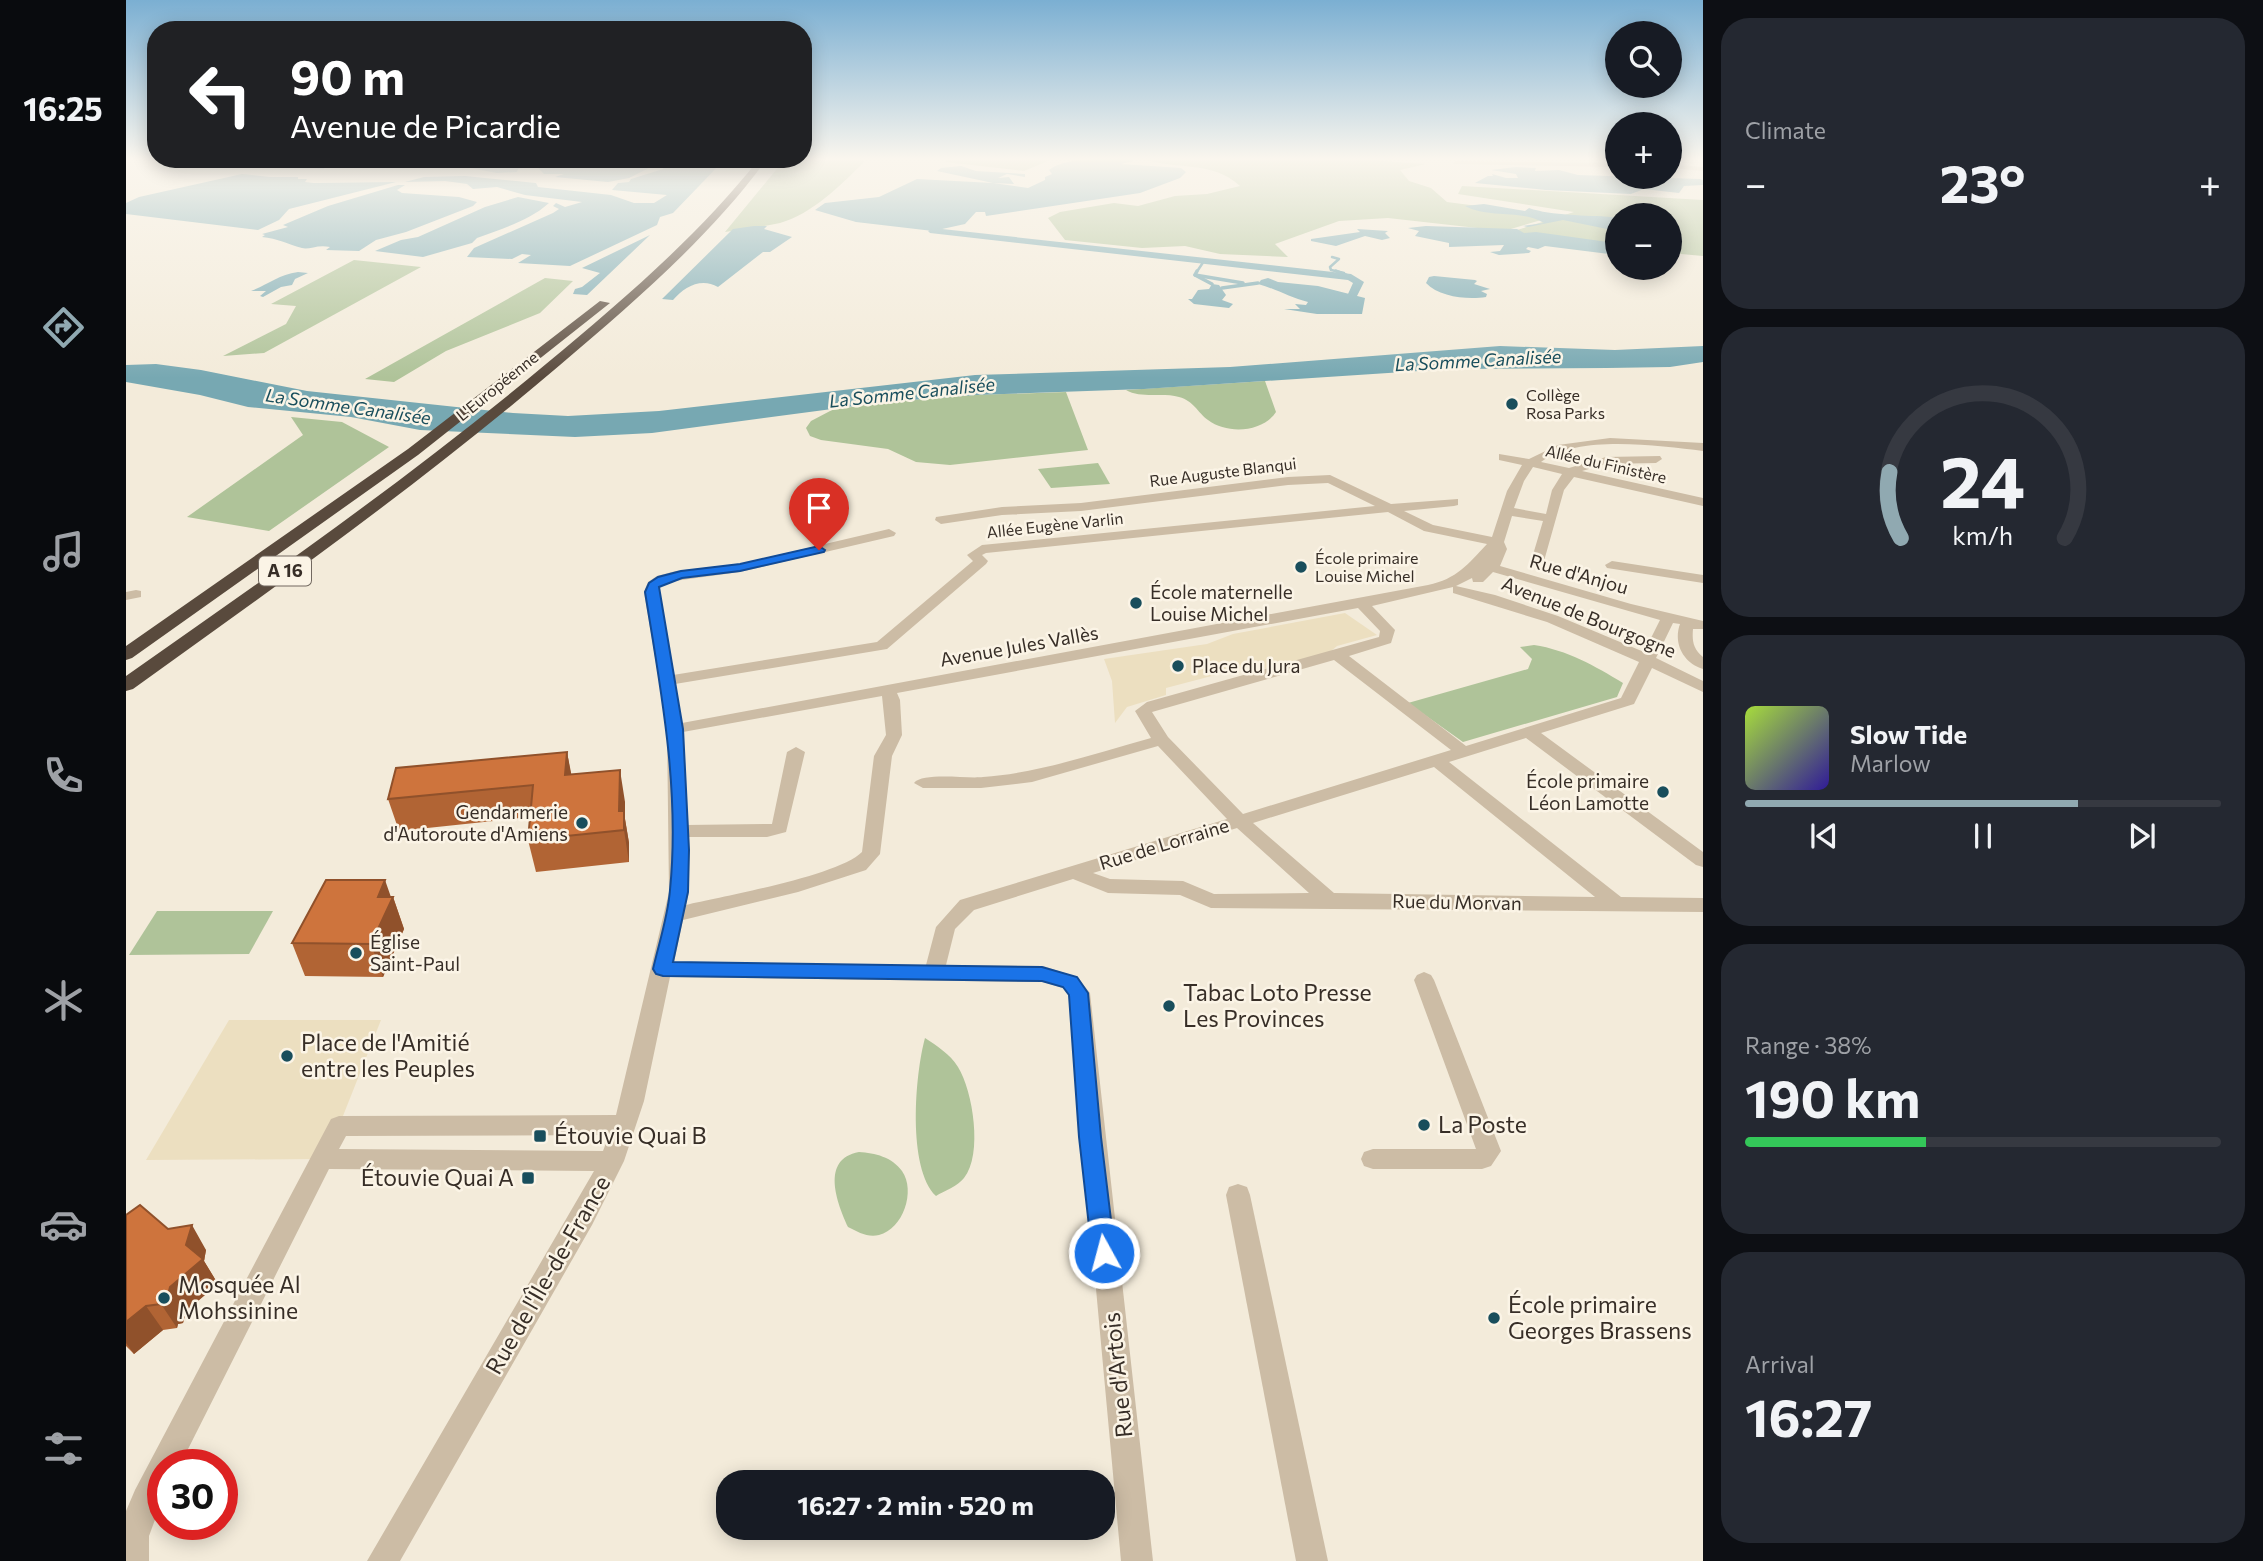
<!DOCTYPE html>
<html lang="en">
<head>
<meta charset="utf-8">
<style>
  :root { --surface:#171b24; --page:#242831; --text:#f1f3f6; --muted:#9ea1a6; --line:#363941; --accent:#90a9b1 }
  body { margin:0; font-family:Commissioner,sans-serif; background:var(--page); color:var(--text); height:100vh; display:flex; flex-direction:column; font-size:26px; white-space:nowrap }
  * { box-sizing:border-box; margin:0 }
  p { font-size:23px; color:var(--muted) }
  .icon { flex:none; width:38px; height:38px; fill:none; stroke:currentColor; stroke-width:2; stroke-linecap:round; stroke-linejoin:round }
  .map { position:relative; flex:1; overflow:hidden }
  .panel { display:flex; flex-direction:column; gap:18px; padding:18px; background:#0d0f14; width:560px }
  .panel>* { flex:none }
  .guide { position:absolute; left:21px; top:21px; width:665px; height:147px; border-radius:28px; box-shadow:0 4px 18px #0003; background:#202124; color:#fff; overflow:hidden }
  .controls { position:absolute; left:1479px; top:21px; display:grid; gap:14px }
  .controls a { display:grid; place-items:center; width:77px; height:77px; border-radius:50%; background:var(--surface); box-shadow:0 4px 18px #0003; font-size:35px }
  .speed { position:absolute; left:21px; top:1449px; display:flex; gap:14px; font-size:35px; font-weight:700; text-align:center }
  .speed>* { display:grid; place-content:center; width:91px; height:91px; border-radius:50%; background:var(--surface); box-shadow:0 4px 18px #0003; line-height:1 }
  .speed .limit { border:10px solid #d22; background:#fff; color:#111 }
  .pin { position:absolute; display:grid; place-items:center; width:60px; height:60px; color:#fff; margin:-72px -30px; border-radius:50% 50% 50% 0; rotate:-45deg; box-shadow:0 0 7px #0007 }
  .pin .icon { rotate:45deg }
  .me { position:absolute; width:77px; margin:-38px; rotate:353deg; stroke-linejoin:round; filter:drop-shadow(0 0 5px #0008) }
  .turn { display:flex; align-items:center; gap:24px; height:147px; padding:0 28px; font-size:32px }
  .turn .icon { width:91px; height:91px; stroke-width:2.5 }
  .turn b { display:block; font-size:49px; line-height:60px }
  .big { font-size:52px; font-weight:700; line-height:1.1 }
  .panel .widget { flex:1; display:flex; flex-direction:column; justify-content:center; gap:10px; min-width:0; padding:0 24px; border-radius:28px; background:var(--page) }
  .panel .dial { align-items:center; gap:0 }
  .dial svg { height:182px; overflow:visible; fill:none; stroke:var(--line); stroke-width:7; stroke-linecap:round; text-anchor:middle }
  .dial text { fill:var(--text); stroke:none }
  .song { display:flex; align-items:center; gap:21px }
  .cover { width:84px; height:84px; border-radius:10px; background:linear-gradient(135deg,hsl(80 70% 55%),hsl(250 70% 35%)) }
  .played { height:7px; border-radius:4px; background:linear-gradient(90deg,var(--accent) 70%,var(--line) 70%) }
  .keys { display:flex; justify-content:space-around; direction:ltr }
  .heat { display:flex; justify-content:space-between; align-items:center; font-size:38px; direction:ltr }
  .charge { height:10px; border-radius:5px; background:linear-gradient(90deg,#34c759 38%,var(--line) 0) }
  .trip { position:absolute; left:590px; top:1470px; width:399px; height:70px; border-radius:28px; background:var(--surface); box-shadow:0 4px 18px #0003; font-weight:700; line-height:70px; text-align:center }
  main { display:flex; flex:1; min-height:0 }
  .menu { display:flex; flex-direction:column; width:126px; justify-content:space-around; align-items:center; background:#090b0e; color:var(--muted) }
  .menu .icon { width:49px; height:49px }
  .menu .current { color:var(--accent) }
  .menu b { font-size:32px; color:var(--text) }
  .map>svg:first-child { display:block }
</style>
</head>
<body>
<main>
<nav class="menu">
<b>16:25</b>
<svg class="icon current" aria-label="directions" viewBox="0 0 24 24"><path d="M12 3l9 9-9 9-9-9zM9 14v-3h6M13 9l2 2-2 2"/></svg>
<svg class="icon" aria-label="music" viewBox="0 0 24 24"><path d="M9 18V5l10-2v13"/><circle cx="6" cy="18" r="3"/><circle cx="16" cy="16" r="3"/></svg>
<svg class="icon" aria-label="phone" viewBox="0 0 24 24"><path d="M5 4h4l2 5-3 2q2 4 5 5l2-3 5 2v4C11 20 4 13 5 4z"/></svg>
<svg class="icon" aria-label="climate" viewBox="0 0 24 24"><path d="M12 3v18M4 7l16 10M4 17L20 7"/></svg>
<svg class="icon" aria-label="car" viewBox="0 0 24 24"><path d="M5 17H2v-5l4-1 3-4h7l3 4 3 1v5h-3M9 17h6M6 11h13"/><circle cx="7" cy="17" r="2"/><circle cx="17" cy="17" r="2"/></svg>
<svg class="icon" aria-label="filters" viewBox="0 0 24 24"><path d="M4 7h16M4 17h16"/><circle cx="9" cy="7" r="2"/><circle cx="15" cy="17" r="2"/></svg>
</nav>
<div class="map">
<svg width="1577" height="1561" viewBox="0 0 1577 1561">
  <rect width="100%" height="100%" fill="#f3ebda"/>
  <g fill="#afc399">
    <path d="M659,159H738V162C715,185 686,214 654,223C636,227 617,229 599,232Z"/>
    <path d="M823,159H927L898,171L819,162Z"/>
    <path d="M1016,159H1230L1300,164L1274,170L1283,181L1305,188L1321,202L1429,216L1378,231L1262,218L1213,221L1149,244L1162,257L1094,254L1059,246L1016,248L939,240L922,218L934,212L988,203L1012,206L1049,196L1081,194L1114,186C1086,160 1050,170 1016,159Z"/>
    <path d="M1336,186L1577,200V256L1544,253V215H1491V248L1372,236L1448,212L1332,194Z"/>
    <path d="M228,260L295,267L138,353L97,356L160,324L170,306L145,304Z"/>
    <path d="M419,278L447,281L414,313L320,351L268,382L239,379Z"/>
    <path d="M1139,381L1150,412C1137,432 1102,435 1082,420C1071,412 1068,401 1053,397C1037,392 1015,399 1000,390Z"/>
    <path d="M940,392L962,450L824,465L790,462L762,449L695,440L684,436L680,428L685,421L706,410L759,402L850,395Z"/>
    <path d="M165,417L216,422L263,447L143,531L61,517L177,435Z"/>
    <path d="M972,463L984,484L925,488L912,469Z"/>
    <path d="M1408,645C1441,650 1469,666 1497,683L1491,697L1337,742L1282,703L1402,669L1406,659L1394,647Z"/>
    <path d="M31,911H147L123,954L3,955Z"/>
    <path d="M799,1038C811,1046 824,1054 832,1067C847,1091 857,1155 838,1178C832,1186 818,1191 810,1196C781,1168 789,1074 799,1038Z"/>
    <path d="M733,1152C749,1153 766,1157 776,1171C790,1191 777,1229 753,1235C742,1238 732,1232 722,1227C711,1203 694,1159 733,1152Z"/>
  </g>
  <g fill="#ecdfc0">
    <path d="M1219,613L1251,635L1211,646L1204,652L1138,669L1135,663L1040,688V695L1001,707L989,723L986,681L978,659L1081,644L1107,634Z"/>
    <path d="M103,1020H255L213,1126L195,1159L20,1160Z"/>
  </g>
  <g fill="#77a8b2">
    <path d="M133,159H146L135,163L182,164L186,159H213L202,162L198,169L142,168L120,164Z"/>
    <path d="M374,159H435L392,169L391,172L371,173L339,167Z"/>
    <path d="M460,159H529L525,162V167L503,178L482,182L429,177L438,174H418L412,168L454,163Z"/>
    <path d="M543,159H599L547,213L534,217L531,225L444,266L392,263L405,255L396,254L386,259L341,257L348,248L427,213L433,209L427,206L430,203L439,207L456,202L399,195L371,187L347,189L341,184L319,181L279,182L298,177L339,176L410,183L412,187L485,195L508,203H528L541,195L486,190L492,183L503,182L505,179L537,169L538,165L534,163Z"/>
    <path d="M1006,159L1008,161L995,164L1055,168L1060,172L1054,178L1014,193L860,216L859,212H850L839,224L807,231L730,222L689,210L699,203L753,197L791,179L867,183L811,171L815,168L835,166L850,171L899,174V177L881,174L872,178L883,177L888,184L867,183L902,188L919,180V177L926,174L923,170C941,156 983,159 1006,159Z"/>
    <path d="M1390,167L1410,168L1409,171L1433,170L1452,175L1574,179L1577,180V185L1558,186L1553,193L1518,189L1505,194L1420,190L1349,183L1362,176H1367L1366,174L1380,178H1392L1390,174L1365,170Z"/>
    <path d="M116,174L144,177H172V179H181L179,182L188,183L270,182L163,209L153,220L132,230L0,214V203L13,197Z"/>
    <path d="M272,185H279L271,190L276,193L333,197L351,202L347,206L280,232L250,240L233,251L200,250L204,247C192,244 183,250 176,248C164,245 151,238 136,237L139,235L136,234L162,227L157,225L202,206Z"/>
    <path d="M392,197L423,203C403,221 377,228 351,238L346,243L297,257L249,251L275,240L292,237L359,207Z"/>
    <path d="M1358,204L1399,211L1403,208C1426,216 1460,215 1486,217L1491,219V231L1437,220L1402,227L1397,226L1418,223C1394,209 1364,219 1339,206Z"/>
    <path d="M628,226H641L638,229L666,237L644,252H637L592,287C575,277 558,287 547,300L536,299L607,229Z"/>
    <path d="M1300,226L1391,229L1398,233L1410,232L1489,243L1491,255L1419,246L1412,249L1402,247L1400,249L1405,251L1403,253L1373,255L1364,252L1374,251L1378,245L1323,247V243L1289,236L1293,231L1282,228Z"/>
    <path d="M1231,229L1262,231L1259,233L1264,238L1256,240L1239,236L1210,246L1185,241V239L1234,232Z"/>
    <path d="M524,235L461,295L447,294L449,289L456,287L474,273L456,268Z"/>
    <path d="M172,272L182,273L169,279L166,285L155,287L137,297L134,296L140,291H125C143,284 152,275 172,272Z"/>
    <path d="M1308,276L1349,280L1351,281L1348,284L1364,289L1355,291L1361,294L1360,297C1342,300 1313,297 1300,283L1303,277Z"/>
    <path d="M1142,278L1152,282L1192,286L1239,298L1236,314H1191L1158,309H1174L1169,304L1180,305L1182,302C1164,298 1151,289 1132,284L1135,280Z"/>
    <path d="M1086,284L1093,285L1100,295L1096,300L1107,304L1103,308L1068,304L1062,299H1066L1072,290L1083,289Z"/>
    <path d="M1374,346L1489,350L1577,346V362L1544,367L1481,368L1323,369L1018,389L850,395L759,402L526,433L449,437L294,430L225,417L122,407L74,395L0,382V365L30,364L75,370L181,391L387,413L442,416L533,411L849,375L1104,367Z"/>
  </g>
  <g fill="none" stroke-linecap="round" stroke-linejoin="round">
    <g stroke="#77a8b2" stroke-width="2.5">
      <path d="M1206,257L1213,259L1204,267L1205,270L1218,273"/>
      <path d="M1070,273L1078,261"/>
    </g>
    <g stroke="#77a8b2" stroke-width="3.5">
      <path d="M1071,271L1069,275L1086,284"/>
      <path d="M1210,271L1225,277"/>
      <path d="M1069,275L1117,283"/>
      <path d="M1096,288L1132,283"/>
    </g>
    <path fill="#77a8b2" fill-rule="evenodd" d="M807,228L1225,274L1238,282L1231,296L1227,297L1222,294L1227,283L1222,280L804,233L802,231Z"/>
    <g fill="#ccbca5" fill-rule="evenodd">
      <path d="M1329,161L1491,163V167L1327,164Z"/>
      <path d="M1544,164L1577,167V171L1544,168Z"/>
      <path d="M1484,438L1577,443V451C1532,446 1453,434 1415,462L1443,468L1480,457L1534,456L1536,459L1530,463L1480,464L1456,471L1577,498V506L1448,477L1438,490L1418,561H1408L1406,558L1417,521L1386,516L1378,542L1381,549L1374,566L1505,604L1577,621V629H1567C1566,641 1567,649 1577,657V669C1557,663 1547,643 1554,624L1547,623L1530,658L1577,681V692L1526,668L1508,704L1415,733L1577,852V867L1570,865L1400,738L1323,762L1495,897L1577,898V912L1085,908L1054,895L982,893L947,879L848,910L829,929L820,965L917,966L951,977L964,993L1027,1561H995L943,995L937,988L917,982L544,977L518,1101L498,1161L466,1225L274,1561H241L468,1171L203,1169L54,1465H37V1498L23,1536V1561H0V1511L9,1490L205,1119L213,1116L490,1115L543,892L541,729L518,592L522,582L531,576L550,571L614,564L763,529L770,533L768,536L614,572L541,582L534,587L532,592L547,675L751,642L847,561L841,555L856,545L1249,506L1202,483L1162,485L955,511L876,515L815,524L809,520L810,517L876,507L955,503L1162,477L1204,475L1265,504L1332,499V505L1328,506L1278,511L1307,525L1366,537L1381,491L1396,465L1373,460V454L1403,459L1432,445ZM1407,467L1436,474L1426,490L1420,514L1388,508L1398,481ZM1262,512L1298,531L1361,544C1342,564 1331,579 1302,585L556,723L549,684L761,649L860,564L862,561L856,555L860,553ZM1367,572L1534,620L1518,652L1432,616L1369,595L1330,586L1346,578L1347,582H1357ZM1327,587V593L1421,622L1513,662L1495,698L1340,746L1223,656L1265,643L1269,630L1246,606ZM1232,608L1254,631L1253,637L1021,702L1009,711L1025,738C970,753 914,773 857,777C841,779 797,772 788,783L797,788H855L906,782L1032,746L1101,819L834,900L810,927L800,965L548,962L557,920L672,892L740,870L754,854L766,756L776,735L774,700L771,693ZM1208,660L1325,750L1117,814L1042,737L1026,712ZM756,696L760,735L748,756L736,852C712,876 598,896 560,905L563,892L561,837H641L660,832L679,752L670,747L661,752L646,824L560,825L557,732ZM1308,767L1469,897L1208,893L1127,823ZM1111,828L1183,893L1088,894L1057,881L984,879L967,873ZM483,1135L477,1151L213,1149L220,1136Z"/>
      <path d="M1486,561L1577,575V583L1481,568L1479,565Z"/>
      <path d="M10,590L15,591V597L0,600V592Z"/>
      <path d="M1298,972L1305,975L1308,980L1375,1151L1365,1166L1356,1169H1247L1238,1166L1235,1159L1238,1152L1247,1149H1350L1288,980L1291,975Z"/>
      <path d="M1112,1184L1121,1187L1124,1195L1202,1561H1170L1100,1195L1103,1187Z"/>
    </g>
    <g fill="#594a3d" fill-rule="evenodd">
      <path d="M633,159H641C583,238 508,302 434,365C298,481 152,585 7,689L0,691V676C143,576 286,476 420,364C496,301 571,237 633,159Z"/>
      <path d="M474,301L484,303L292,455L6,658L0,660V646L282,449Z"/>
    </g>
  </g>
  <g fill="#b16434">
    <path d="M441,752L445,775L499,802V819L503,843V862L410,872L402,840L404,817L273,831L262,799Z"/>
    <path d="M265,897H267L278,929L257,977L179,976L166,943Z"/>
    <path d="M0,1215L42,1229L80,1250L78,1261L92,1284L60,1311L57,1323L52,1324L51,1328L37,1330L8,1354L0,1346Z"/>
  </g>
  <g fill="#90512b">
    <path d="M441,752L447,783L439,775Z"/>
    <path d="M494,770L499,802V819L503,843V862L498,830L493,811Z"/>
    <path d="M259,880L266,900L267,897L278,929L257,977L245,944L252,897Z"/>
    <path d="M66,1225L80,1250L78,1261L92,1284L60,1311L57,1323L52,1324L51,1328L35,1304L44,1287L60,1245Z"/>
    <path d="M20,1306L37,1330L8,1354L0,1343V1322Z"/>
  </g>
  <g fill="#ce743d" stroke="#90512b" stroke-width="2">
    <path d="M441,752L439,775L494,770L493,811H498V830L402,840L407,785L262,799L270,768Z"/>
    <path d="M200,880H259L252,897H267L245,944L166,943Z"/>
    <path d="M14,1205L42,1229L66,1225L60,1245L77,1259L44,1287L41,1299L36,1300L35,1304L20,1306L0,1322V1215Z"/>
  </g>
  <linearGradient id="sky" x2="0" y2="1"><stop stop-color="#7bafd2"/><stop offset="0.42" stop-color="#faf6ee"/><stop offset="1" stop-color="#faf6ee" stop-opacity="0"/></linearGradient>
  <rect width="1577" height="378" fill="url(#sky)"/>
  <path fill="#1a73e8" stroke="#114b97" stroke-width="2" d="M693,546L699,550L698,552L614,571L556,578L533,587L557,729L563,850L562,892L547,962L916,967L951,977L962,993L975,1137L989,1253L986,1260L978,1263L969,1260L966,1253L953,1137L943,995L937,987L916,981L537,976L530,974L527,969C533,943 542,916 544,890C554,790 535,690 519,592L523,583L532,577L555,571L614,564Z"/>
  <g fill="#194e5c" stroke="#fbf4e6" stroke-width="2.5">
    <circle cx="1386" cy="404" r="7"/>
    <circle cx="1175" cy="567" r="7"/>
    <circle cx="1010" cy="603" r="7"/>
    <circle cx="1052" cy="666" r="7"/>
    <circle cx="1537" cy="792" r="7"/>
    <circle cx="456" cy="823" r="7"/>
    <circle cx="230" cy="953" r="7"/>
    <circle cx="1043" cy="1006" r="7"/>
    <circle cx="161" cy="1056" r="7"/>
    <circle cx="1298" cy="1125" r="7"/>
    <rect x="407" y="1129" width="14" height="14" rx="3.5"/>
    <rect x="395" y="1171" width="14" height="14" rx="3.5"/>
    <circle cx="38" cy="1298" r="7"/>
    <circle cx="1368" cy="1318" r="7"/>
  </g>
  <g text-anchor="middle" stroke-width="5" stroke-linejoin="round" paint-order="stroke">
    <g font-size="16" fill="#372e27" stroke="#fbf4e6">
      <text transform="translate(371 386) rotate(-39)" y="6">L'Européenne</text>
      <text transform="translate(1480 464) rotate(13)" y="6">Allée du Finistère</text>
      <text transform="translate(1097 472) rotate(-7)" y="6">Rue Auguste Blanqui</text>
      <text transform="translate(929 525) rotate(-6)" y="6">Allée Eugène Varlin</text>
    </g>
    <g font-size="16" fill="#372e27" stroke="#fbf4e6" text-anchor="start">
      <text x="1400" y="401">Collège<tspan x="1400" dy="18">Rosa Parks</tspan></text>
      <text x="1189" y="564">École primaire<tspan x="1189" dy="18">Louise Michel</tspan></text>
    </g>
    <g font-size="18" font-style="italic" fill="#194e5c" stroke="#fbf4e6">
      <text transform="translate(1352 361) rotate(-3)" y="6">La Somme Canalisée</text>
      <text transform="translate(786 393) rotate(-6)" y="6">La Somme Canalisée</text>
      <text transform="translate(222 407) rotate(8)" y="6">La Somme Canalisée</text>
    </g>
    <rect fill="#fbf4e6" stroke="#726960" stroke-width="2" x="133" y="556.5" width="52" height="29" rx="5"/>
    <g font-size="18" font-weight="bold" fill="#372e27">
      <text x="159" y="577">A 16</text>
    </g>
    <g font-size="19" fill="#372e27" stroke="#fbf4e6">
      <text transform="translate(1453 574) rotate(16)" y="7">Rue d'Anjou</text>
      <text transform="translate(1463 617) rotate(22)" y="7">Avenue de Bourgogne</text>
      <text transform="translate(893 646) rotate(-10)" y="7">Avenue Jules Vallès</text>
      <text transform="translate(1038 844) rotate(-17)" y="7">Rue de Lorraine</text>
      <text transform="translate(1331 902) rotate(1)" y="7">Rue du Morvan</text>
    </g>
    <g font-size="19" fill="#372e27" stroke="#fbf4e6" text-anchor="start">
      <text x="1024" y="599">École maternelle<tspan x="1024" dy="22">Louise Michel</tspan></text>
      <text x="1066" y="673">Place du Jura</text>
      <text x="1523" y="788" text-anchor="end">École primaire<tspan x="1523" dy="22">Léon Lamotte</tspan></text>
      <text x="442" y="819" text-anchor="end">Gendarmerie<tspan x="442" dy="22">d'Autoroute d'Amiens</tspan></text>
      <text x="244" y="949">Église<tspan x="244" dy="22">Saint-Paul</tspan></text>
    </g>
    <g font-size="23" fill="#372e27" stroke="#fbf4e6" text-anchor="start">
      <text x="1057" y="1001">Tabac Loto Presse<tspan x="1057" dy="26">Les Provinces</tspan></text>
      <text x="175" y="1051">Place de l'Amitié<tspan x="175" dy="26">entre les Peuples</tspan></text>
      <text x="1312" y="1133">La Poste</text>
      <text x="428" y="1144">Étouvie Quai B</text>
      <text x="388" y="1186" text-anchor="end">Étouvie Quai A</text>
      <text x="52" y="1293">Mosquée Al<tspan x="52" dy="26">Mohssinine</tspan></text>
      <text x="1382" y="1313">École primaire<tspan x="1382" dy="26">Georges Brassens</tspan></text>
    </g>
    <g font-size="23" fill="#372e27" stroke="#fbf4e6">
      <text transform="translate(422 1275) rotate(-60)" y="8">Rue de l'Île-de-France</text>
      <text transform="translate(992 1375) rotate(-96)" y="8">Rue d'Artois</text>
    </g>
  </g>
</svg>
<div class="controls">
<a><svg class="icon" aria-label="search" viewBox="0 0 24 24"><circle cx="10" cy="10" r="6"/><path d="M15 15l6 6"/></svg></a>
<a>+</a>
<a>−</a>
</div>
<div class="speed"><div class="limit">30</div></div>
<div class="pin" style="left:693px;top:550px;background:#d93025"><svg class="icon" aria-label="arrive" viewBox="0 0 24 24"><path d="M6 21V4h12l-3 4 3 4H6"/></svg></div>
<svg class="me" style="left:978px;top:1253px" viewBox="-20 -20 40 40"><circle r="17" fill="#1a73e8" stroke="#fff" stroke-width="3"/><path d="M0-11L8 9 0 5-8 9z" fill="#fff"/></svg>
<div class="trip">16:27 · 2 min · 520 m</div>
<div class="guide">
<div class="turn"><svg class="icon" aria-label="left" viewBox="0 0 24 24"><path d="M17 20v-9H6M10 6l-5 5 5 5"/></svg><div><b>90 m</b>Avenue de Picardie</div></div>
</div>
</div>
<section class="panel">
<div class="widget"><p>Climate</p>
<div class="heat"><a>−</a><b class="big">23°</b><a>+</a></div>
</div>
<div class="widget dial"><svg viewBox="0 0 100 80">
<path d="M14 69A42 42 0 1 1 86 69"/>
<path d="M14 69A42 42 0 0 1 9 40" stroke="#90a9b1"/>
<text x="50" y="56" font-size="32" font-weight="700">24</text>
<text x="50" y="72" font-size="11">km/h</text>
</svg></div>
<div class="widget">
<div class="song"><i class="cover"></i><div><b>Slow Tide</b><p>Marlow</p></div></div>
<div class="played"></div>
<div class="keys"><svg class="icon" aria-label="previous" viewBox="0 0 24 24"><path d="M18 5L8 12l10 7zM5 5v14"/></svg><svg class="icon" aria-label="pause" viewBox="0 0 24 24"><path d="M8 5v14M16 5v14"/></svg><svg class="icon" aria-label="next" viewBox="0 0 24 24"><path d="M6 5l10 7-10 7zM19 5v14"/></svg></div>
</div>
<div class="widget"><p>Range · 38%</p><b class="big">190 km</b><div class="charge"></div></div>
<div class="widget"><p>Arrival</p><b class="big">16:27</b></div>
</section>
</main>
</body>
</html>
